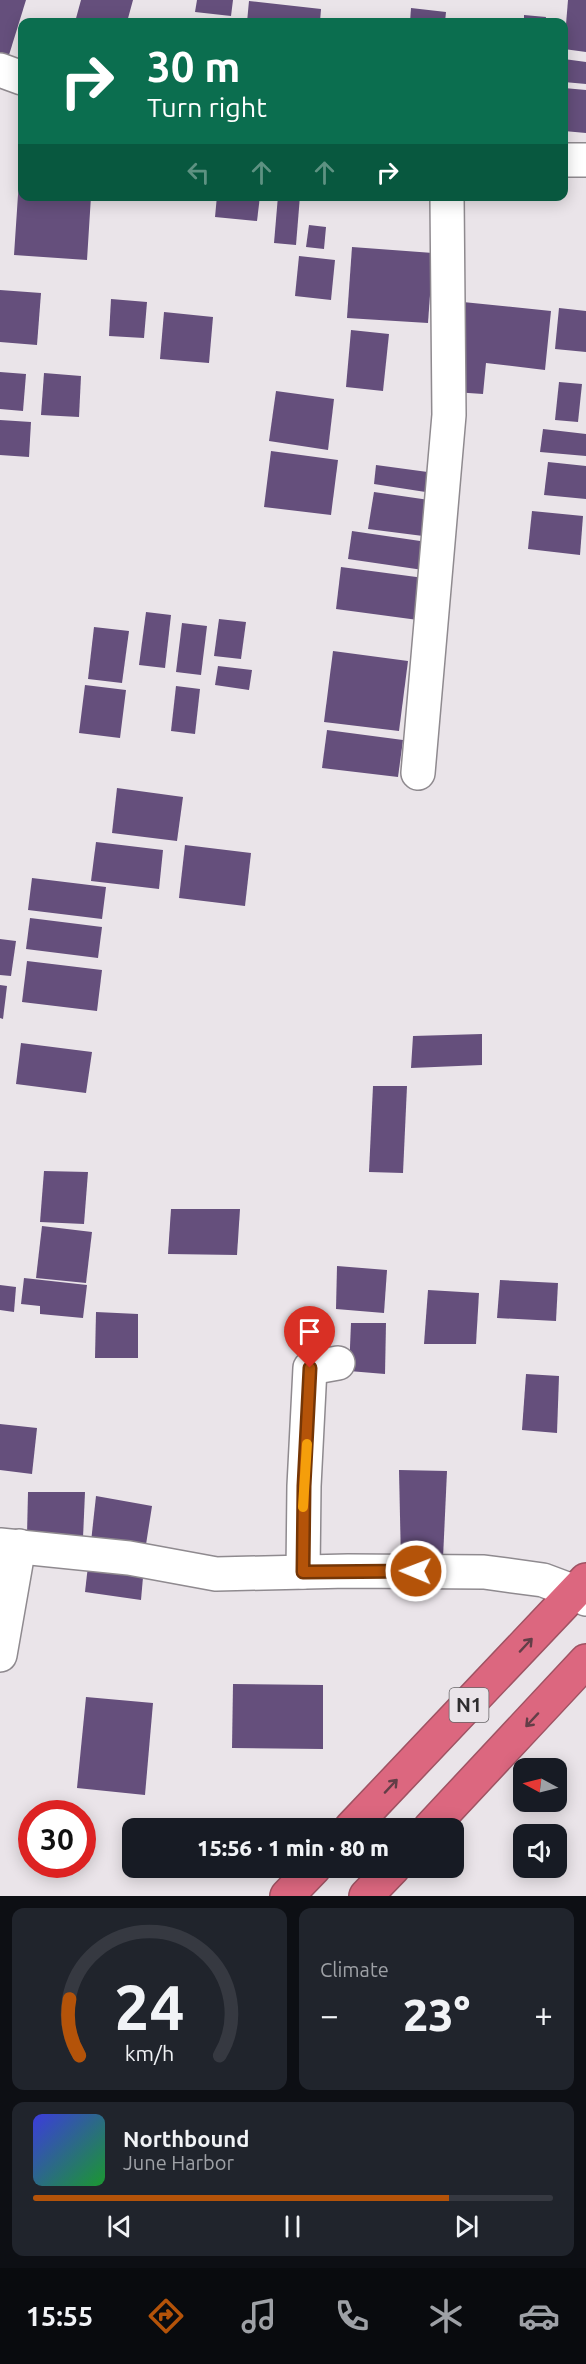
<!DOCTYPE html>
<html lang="en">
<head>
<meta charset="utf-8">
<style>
  :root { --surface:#171b24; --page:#20242c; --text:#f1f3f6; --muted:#9ea1a6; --line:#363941; --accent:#b45309 }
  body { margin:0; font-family:Ubuntu,sans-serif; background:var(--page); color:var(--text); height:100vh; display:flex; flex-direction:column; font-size:22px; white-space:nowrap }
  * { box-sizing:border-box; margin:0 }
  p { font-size:20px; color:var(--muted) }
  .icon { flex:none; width:33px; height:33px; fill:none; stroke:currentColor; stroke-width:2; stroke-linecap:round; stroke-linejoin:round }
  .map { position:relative; height:1896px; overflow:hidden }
  .side { display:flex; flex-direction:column; gap:12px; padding:12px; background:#0d0f14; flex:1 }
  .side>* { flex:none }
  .banner { position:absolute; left:18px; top:18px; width:550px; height:183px; border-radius:12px; box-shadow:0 3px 15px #0003; background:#0b6e4f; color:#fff; overflow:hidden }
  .needle { width:39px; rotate:277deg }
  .tools { position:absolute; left:513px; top:1758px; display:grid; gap:12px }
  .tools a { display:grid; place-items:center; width:54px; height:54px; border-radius:12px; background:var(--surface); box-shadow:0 3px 15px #0003; font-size:30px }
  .speed { position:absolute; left:18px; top:1800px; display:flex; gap:12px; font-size:30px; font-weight:700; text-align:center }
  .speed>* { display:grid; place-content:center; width:78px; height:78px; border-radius:50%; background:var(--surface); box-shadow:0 3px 15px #0003; line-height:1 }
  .speed .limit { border:9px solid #d22; background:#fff; color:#111 }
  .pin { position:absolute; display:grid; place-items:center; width:51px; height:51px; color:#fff; margin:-62px -26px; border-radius:50% 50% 50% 0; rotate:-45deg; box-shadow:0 0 6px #0007 }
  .pin .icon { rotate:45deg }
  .me { position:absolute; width:66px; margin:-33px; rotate:271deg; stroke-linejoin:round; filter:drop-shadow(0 0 4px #0008) }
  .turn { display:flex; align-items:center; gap:21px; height:126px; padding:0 30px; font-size:27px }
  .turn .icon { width:78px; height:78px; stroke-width:2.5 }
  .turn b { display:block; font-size:42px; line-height:51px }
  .lanes { display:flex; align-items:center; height:57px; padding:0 30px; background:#0003; justify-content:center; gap:30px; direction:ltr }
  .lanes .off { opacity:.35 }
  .big { font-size:45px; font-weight:800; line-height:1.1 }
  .side .tile { flex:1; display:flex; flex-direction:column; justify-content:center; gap:9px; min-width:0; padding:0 21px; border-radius:12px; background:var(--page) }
  .side .dial { align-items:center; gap:0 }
  .dial svg { height:156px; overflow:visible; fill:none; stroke:var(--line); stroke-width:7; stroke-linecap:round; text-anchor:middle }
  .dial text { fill:var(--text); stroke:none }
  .song { display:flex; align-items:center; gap:18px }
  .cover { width:72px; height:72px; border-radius:9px; background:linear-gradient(135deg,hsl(240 70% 55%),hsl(130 70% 35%)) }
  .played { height:6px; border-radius:3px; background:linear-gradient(90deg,var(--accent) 80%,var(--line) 80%) }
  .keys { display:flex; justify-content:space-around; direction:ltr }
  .heat { display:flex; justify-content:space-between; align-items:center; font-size:33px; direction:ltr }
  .side .tiles { flex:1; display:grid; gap:12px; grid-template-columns:1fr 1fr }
  .tile:last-child { grid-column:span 2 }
  .trip { position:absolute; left:122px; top:1818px; width:342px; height:60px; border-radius:12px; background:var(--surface); box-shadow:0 3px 15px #0003; font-weight:800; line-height:60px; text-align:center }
  .tab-bar { display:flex; height:96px; justify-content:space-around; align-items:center; background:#090b0e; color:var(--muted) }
  .tab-bar .icon { width:42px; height:42px }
  .tab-bar .on { color:var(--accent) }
  .tab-bar b { font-size:27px; color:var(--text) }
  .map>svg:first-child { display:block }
</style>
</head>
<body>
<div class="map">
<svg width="586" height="1896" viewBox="0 0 586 1896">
  <rect width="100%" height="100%" fill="#eae4e9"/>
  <g fill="#654f7c">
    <path d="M0,0H26L9,55L0,52Z"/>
    <path d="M81,0H133L127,22H75Z"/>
    <path d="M197,0H233L231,16L195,12Z"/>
    <path d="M568,0H586V52L564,49Z"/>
    <path d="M249,1L321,9L320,22H247Z"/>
    <path d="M411,8L446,12L445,22H410Z"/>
    <path d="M524,15L546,17L545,22H524Z"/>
    <path d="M564,59L586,62V84L564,82Z"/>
    <path d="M564,88L586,90V133L564,131Z"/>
    <path d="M19,180H22V196H91L87,260L14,255Z"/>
    <path d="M217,196H260L257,221L215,217Z"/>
    <path d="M278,196H300L296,245L274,243Z"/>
    <path d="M309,225L326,227L324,249L306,247Z"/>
    <path d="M352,247L433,253L428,323L347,318Z"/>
    <path d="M299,256L335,260L331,300L295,296Z"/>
    <path d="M0,290L41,293L37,345L0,342Z"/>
    <path d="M111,299L147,302L144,338L109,336Z"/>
    <path d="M463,302L551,311L545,370L486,363L483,394L454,392Z"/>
    <path d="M559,308L586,311V352L555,349Z"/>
    <path d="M164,312L213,317L209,363L160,359Z"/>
    <path d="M351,330L389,334L383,391L346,387Z"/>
    <path d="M0,372L26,374L23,411L0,409Z"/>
    <path d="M44,373L81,376L79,417L41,415Z"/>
    <path d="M559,382L582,384L578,422L555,420Z"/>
    <path d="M276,391L334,399L328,450L269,441Z"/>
    <path d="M0,420L31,422L29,457L0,455Z"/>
    <path d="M543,429L586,434V456L540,452Z"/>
    <path d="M271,451L338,460L331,515L264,507Z"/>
    <path d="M548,462L586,466V499L544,495Z"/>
    <path d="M376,465L435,473L432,493L374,484Z"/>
    <path d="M374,492L436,501L431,537L368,529Z"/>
    <path d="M532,511L583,516L580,555L528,549Z"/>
    <path d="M352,531L427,542L423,570L348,559Z"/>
    <path d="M341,567L424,578L418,620L336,609Z"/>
    <path d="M146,612L171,615L165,668L139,665Z"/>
    <path d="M219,619L246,622L241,659L214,656Z"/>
    <path d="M182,623L207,626L201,675L176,672Z"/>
    <path d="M94,627L129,631L122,683L88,679Z"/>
    <path d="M333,651L408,661L399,731L324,722Z"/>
    <path d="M218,666L252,670L249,690L215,685Z"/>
    <path d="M85,685L126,690L120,738L79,733Z"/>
    <path d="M176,686L200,689L195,734L171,731Z"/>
    <path d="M327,730L403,740L398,777L322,768Z"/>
    <path d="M117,788L183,797L177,841L112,833Z"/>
    <path d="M96,842L163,850L159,889L91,881Z"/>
    <path d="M185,845L251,853L245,906L179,898Z"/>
    <path d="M32,878L106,887L102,919L28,910Z"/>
    <path d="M30,918L102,927L98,958L26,949Z"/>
    <path d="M0,939L16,941L11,976L0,975Z"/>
    <path d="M27,961L102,970L97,1011L22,1002Z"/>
    <path d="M0,985L7,986L3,1019L0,1018Z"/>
    <path d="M482,1034V1065L411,1068L413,1036Z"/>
    <path d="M21,1043L92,1052L86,1093L16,1084Z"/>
    <path d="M373,1086H407L403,1173L369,1172Z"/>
    <path d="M44,1171L88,1172L84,1224L40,1222Z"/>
    <path d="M171,1209H240L237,1255L168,1254Z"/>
    <path d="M42,1226L92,1232L86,1283L36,1278Z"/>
    <path d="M337,1266L387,1270L384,1313L336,1309Z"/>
    <path d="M24,1278L87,1285L83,1318L40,1314V1306L21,1304Z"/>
    <path d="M500,1280L558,1283L556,1321L497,1318Z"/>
    <path d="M0,1285L16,1287L14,1312L0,1310Z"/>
    <path d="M428,1290L479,1293L476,1344H424Z"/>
    <path d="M96,1312L138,1314V1358H95Z"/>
    <path d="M351,1323H386L385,1374L349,1371Z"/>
    <path d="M526,1374L559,1376L557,1433L522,1430Z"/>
    <path d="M0,1424L37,1428L32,1474L0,1470Z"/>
    <path d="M399,1470L447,1471L443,1558L401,1562Z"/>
    <path d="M28,1492H85L83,1538L27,1535Z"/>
    <path d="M96,1496L152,1506L145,1551L91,1542Z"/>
    <path d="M89,1557L144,1566L141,1600L85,1592Z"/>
    <path d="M233,1684L323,1685V1749L232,1748Z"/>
    <path d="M86,1697L153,1703L145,1795L77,1788Z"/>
  </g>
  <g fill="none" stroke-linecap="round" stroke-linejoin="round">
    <g stroke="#8f8a8f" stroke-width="36">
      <g id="minor">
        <path d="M0,70L22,78"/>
        <path d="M564,160H586"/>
        <path d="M418,773L449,415L447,196"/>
        <path d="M0,1545L129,1558L216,1574L348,1571L484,1572L543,1580L575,1592L586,1599"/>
        <path d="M303,1572L304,1486L310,1368L338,1363"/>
        <path d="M0,1655L19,1546"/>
      </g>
    </g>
    <g stroke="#9f5363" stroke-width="36">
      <g id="highway">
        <path d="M351,1828L586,1580"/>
        <path d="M430,1828L586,1661"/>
        <path d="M287,1896L314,1868"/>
        <path d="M366,1896L393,1868"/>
      </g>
    </g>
    <use href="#minor" stroke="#fff" stroke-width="33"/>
    <use href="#highway" stroke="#dc677f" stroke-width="33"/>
  </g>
  <defs><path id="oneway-shaft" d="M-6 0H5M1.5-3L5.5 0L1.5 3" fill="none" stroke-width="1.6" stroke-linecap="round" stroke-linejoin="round" transform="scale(1.5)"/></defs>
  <g stroke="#633e47">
    <use href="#oneway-shaft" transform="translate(526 1645) rotate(-47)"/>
    <use href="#oneway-shaft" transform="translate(532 1720) rotate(133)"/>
    <use href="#oneway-shaft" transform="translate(391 1786) rotate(-47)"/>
  </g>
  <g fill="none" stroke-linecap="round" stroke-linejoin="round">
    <g stroke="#753606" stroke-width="15">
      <path id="route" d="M310,1368L304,1486L303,1572L416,1571"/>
    </g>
    <use href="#route" stroke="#b45309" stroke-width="10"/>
    <path stroke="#f59e0b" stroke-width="10" d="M303,1507L307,1444"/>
  </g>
  <g text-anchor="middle" stroke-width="6" stroke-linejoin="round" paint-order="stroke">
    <rect fill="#eae4e9" stroke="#676467" stroke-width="1.5" x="449.5" y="1688" width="39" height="34" rx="4.5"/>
    <g font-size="20" font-weight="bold" fill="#2f2d2f">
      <text x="469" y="1712">N1</text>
    </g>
  </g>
</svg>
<div class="tools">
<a><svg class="needle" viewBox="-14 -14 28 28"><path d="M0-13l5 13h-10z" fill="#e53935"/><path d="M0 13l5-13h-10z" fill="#9ea1a6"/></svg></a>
<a><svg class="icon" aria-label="sound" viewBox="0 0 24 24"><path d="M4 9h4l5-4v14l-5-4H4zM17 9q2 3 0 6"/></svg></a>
</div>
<div class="speed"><div class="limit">30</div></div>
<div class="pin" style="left:310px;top:1368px;background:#d93025"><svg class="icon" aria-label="arrive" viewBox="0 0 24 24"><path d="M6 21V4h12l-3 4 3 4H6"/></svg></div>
<svg class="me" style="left:416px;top:1571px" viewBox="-20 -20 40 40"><circle r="17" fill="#b45309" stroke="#fff" stroke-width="3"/><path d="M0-11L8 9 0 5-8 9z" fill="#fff"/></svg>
<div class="trip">15:56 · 1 min · 80 m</div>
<div class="banner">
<div class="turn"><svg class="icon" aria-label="right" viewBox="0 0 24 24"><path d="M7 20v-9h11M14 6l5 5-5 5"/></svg><div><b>30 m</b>Turn right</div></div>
<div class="lanes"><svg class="icon off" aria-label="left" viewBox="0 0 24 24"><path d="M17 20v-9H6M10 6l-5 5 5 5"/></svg><svg class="icon off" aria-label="ahead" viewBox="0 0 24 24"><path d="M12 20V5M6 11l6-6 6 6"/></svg><svg class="icon off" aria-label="ahead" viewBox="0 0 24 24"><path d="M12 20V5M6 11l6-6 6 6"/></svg><svg class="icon" aria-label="right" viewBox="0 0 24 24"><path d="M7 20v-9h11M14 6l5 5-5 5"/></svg></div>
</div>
</div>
<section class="side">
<div class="tiles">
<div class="tile dial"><svg viewBox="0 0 100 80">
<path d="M14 69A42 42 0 1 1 86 69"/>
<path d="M14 69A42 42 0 0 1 9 40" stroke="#b45309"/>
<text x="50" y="56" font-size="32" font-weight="700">24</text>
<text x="50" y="72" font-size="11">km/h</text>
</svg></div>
<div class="tile"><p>Climate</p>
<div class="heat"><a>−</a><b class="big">23°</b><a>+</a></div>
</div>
<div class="tile">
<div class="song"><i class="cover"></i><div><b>Northbound</b><p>June Harbor</p></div></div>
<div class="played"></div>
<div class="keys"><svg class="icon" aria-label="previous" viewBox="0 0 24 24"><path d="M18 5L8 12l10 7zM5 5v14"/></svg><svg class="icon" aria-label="pause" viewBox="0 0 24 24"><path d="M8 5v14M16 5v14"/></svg><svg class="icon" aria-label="next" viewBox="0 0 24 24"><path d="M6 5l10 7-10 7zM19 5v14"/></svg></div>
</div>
</div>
</section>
<nav class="tab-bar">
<b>15:55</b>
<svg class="icon on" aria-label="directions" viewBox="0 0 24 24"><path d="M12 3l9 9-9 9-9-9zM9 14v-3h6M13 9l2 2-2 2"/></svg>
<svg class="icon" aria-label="music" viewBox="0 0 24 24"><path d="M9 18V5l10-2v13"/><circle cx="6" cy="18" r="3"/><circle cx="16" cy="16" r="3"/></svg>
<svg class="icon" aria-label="phone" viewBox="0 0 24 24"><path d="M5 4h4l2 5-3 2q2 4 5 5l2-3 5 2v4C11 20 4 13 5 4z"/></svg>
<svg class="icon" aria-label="climate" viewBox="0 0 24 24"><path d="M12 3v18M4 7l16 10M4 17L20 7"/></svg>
<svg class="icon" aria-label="car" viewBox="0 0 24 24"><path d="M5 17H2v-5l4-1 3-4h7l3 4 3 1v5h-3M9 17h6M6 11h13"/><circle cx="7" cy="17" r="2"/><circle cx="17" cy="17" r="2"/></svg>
</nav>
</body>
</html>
